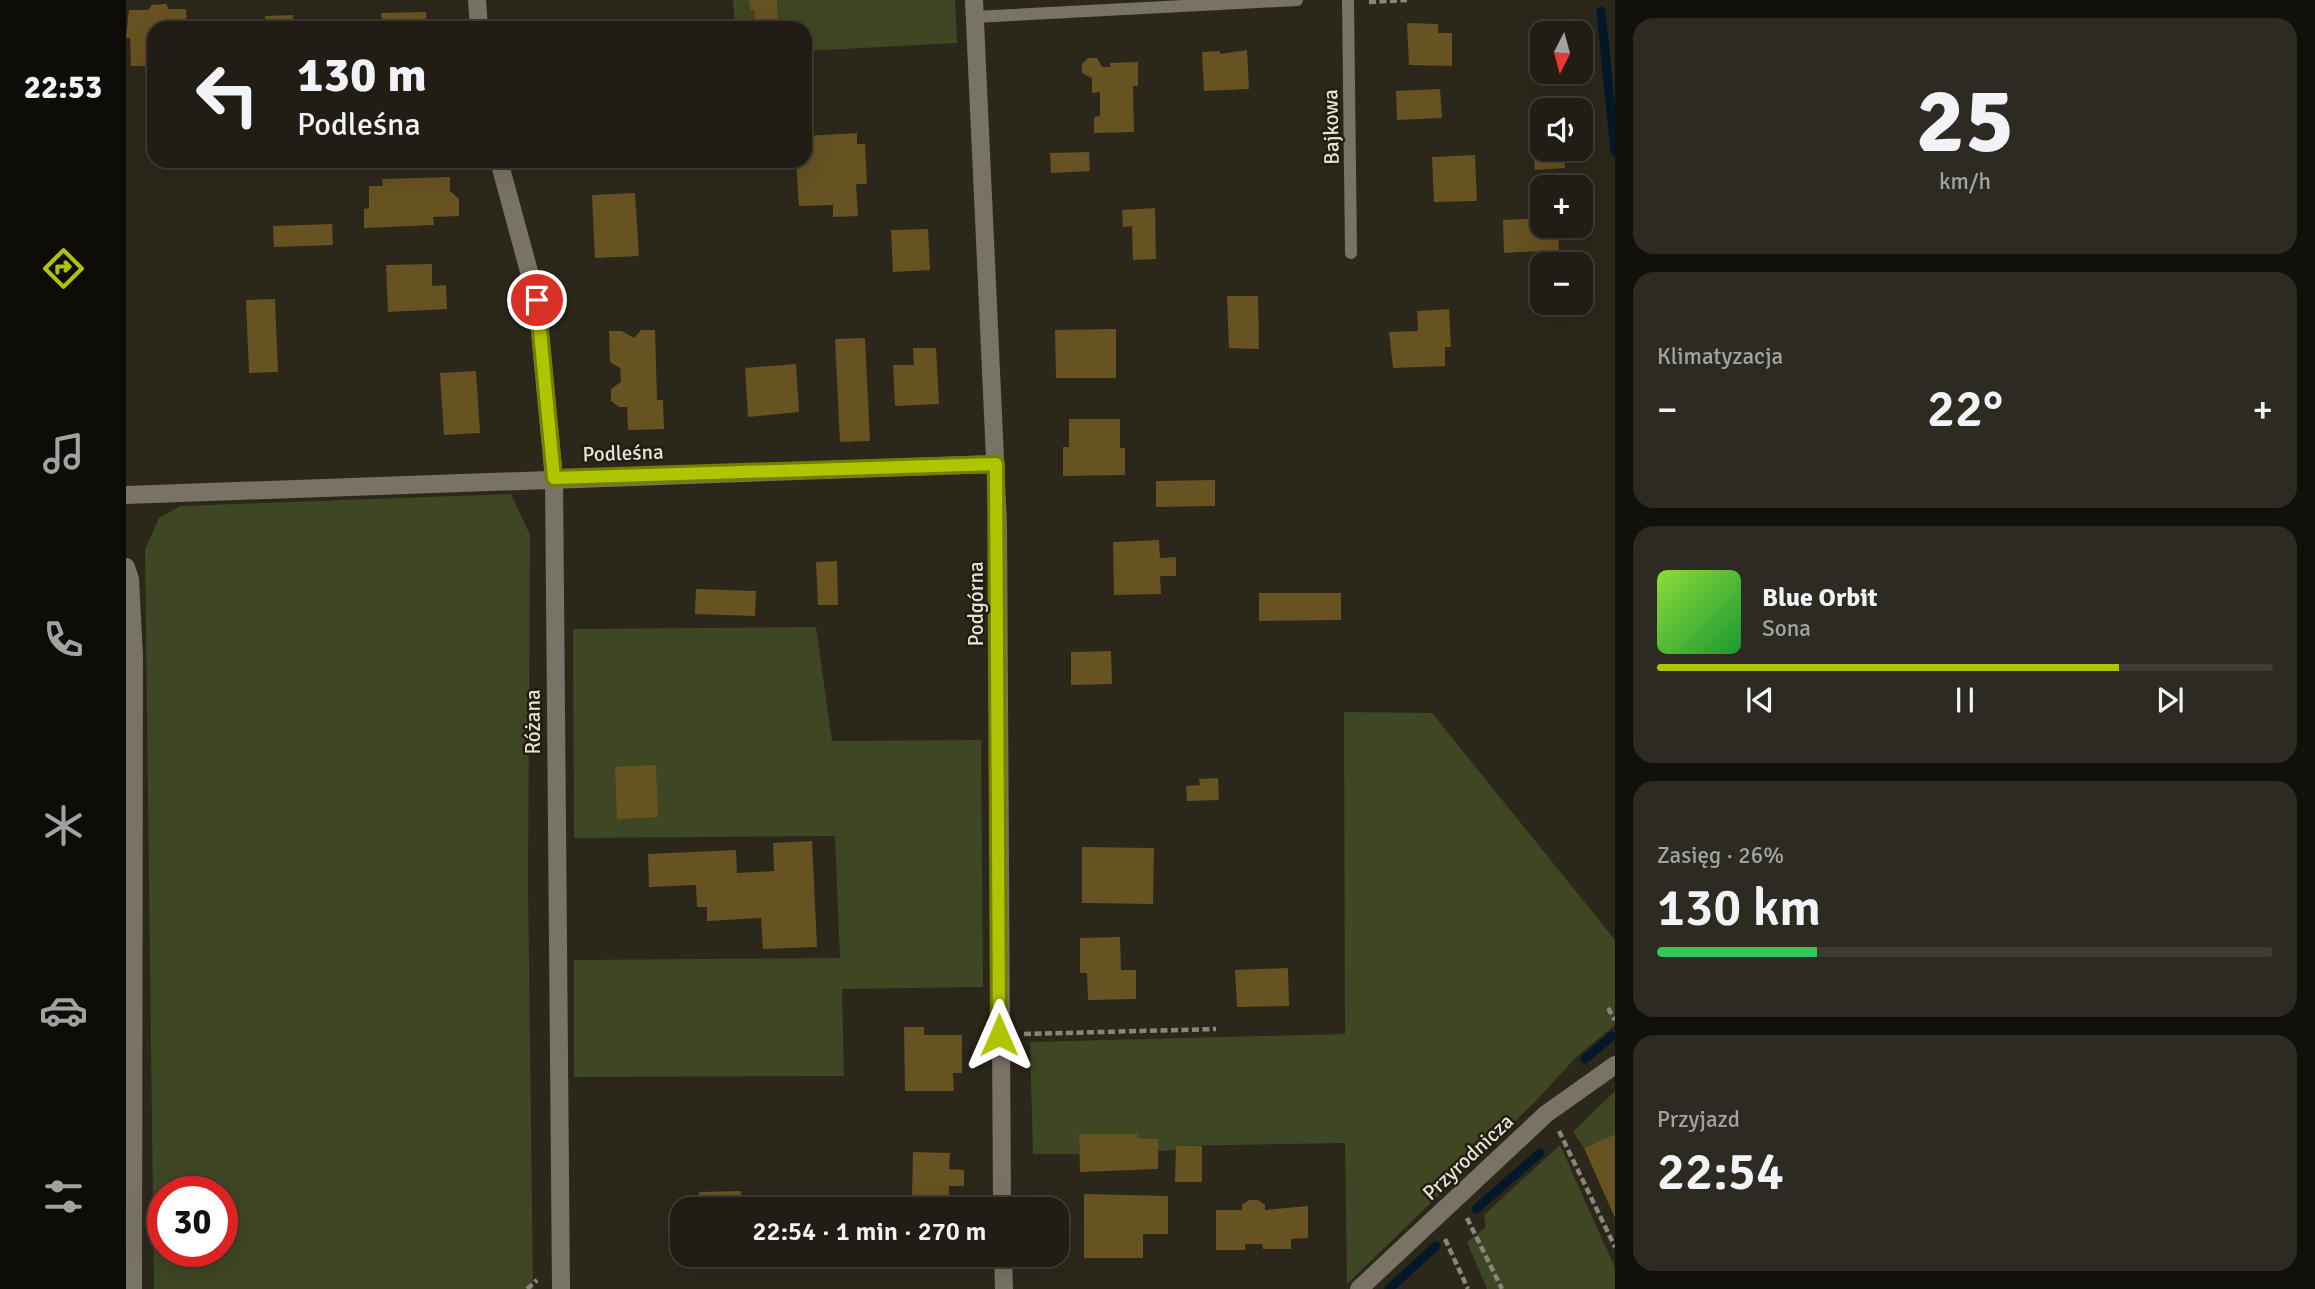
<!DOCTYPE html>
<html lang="pl">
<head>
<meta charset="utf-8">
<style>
  :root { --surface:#211d14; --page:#2d2a22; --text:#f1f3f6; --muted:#a2a2a0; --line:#3e3b34; --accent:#b0c502 }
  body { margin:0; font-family:Signika,sans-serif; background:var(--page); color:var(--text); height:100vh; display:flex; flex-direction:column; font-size:26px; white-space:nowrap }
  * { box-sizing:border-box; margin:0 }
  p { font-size:23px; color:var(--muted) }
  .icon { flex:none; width:38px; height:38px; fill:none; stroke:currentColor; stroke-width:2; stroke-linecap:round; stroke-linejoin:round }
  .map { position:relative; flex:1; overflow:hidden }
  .panel { display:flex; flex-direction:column; gap:18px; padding:18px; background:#12100b; width:700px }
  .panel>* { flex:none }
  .top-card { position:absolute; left:21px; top:21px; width:665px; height:147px; border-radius:21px; box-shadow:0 7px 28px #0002,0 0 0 2px var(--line); background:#211d14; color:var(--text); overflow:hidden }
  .needle { width:46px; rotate:186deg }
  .controls { position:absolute; left:1404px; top:21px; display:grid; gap:14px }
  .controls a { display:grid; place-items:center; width:63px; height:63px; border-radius:14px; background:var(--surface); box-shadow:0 7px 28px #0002,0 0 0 2px var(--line); font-size:35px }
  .speed { position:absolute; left:21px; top:1176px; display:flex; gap:14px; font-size:35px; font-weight:700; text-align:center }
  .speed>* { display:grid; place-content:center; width:91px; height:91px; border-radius:50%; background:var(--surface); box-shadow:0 7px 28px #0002,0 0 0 2px var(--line); line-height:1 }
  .speed .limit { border:10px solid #d22; background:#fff; color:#111 }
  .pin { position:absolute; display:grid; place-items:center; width:60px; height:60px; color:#fff; margin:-30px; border:4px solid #fff; border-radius:50%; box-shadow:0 2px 7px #0007 }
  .me { position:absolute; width:77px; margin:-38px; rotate:0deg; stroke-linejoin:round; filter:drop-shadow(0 0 5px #0008) }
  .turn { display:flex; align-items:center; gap:24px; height:147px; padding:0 35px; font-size:32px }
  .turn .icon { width:91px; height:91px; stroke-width:2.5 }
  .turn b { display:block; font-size:49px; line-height:60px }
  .big { font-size:52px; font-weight:600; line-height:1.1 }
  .panel .widget { flex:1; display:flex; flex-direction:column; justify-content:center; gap:10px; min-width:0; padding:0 24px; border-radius:21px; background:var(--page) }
  .panel .dial { align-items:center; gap:0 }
  .dial b { font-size:91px; line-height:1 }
  .song { display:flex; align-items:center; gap:21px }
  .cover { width:84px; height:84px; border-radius:10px; background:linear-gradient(135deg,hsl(90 70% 55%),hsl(130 70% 35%)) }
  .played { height:7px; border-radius:4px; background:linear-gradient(90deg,var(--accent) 75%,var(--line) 75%) }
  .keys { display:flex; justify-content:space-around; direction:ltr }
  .heat { display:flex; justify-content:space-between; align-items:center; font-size:38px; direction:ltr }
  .charge { height:10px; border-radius:5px; background:linear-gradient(90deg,#34c759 26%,var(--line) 0) }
  .trip { position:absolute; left:544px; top:1197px; width:399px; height:70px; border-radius:21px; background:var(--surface); box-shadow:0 7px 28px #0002,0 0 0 2px var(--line); font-weight:600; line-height:70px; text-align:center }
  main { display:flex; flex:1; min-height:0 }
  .dock { display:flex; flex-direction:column; width:126px; justify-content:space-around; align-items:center; background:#0d0c08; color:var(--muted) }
  .dock .icon { width:49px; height:49px }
  .dock .active { color:var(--accent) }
  .dock b { font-size:32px; color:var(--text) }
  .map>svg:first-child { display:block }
</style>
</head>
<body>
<main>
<nav class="dock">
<b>22:53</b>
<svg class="icon active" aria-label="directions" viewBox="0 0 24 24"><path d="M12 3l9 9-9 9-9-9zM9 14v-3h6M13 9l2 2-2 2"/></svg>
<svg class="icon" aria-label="music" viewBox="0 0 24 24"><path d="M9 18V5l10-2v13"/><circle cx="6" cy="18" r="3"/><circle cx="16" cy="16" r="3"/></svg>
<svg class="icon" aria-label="phone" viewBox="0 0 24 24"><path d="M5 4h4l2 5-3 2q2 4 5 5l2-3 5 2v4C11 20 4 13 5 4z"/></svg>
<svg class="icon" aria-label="climate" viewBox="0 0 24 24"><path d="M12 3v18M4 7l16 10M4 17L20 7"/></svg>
<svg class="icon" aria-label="car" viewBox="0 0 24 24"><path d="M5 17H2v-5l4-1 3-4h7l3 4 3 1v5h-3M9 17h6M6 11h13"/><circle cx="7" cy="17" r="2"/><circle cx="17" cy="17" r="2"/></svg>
<svg class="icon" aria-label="filters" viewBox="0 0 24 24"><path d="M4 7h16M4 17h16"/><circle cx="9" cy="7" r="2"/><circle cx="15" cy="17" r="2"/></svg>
</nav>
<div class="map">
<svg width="1489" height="1289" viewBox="0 0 1489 1289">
  <rect width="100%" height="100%" fill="#2c271b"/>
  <g fill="#3e4623" fill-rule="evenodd">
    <path d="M607,0H623L624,10H629L630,20L652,19L651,0H829L831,43L679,51V28H609Z"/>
    <path d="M385,494L404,535L402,884L407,1289H28L19,550L33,518L54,506ZM37,1192H96V1251H37Z"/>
    <path d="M690,627L706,741L855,740L857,987L716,989L718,1076L448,1077V960L714,958L709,836L448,838L447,629Z"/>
    <path d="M1218,712L1306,713L1489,940V1025L1450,1057L1411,1100L1221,1284L1219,1143L1050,1146V1150L1032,1151L1031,1139L1011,1138L1012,1135H953V1154H907L904,1042L1219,1034Z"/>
    <path d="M1489,1091V1134L1458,1148L1447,1132Z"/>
    <path d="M1434,1145L1489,1268V1289H1361L1341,1242L1360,1227L1358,1215Z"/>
  </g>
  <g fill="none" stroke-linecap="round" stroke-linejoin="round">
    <g stroke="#031929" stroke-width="9">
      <path d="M1475,11L1489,152"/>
      <path d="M1459,1059L1486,1036"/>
      <path d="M1350,1209L1414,1153"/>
      <path d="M1263,1289L1310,1246"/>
    </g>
  </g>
  <g fill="#675221">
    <path d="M623,0H651L652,19L629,20V10H624Z"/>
    <path d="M40,4L43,9H60L61,28H28V66H5L4,38H0L3,10H22L26,5Z"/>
    <path d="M300,12L301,28H256L255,13Z"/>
    <path d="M167,15V28H139V16Z"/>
    <path d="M1281,23L1312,24V33H1326V66L1283,65Z"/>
    <path d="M1121,50L1123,89L1078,91L1076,52L1094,51V54Z"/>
    <path d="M962,58H971L976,67H984V63L1012,62V86H1007L1008,132L968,133V117L974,116V92L966,93V78L956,73V64Z"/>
    <path d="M1314,89L1316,118L1271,120L1270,91Z"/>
    <path d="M731,133V144H739L741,184H730L732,216L707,217V205L673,206L670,161H679V136Z"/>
    <path d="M1416,141V149H1438L1439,168L1409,170L1407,142Z"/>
    <path d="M963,152L964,171L925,173L924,153Z"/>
    <path d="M1349,155L1351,201L1308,202L1306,157Z"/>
    <path d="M324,177V191L333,199V216L307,217L308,225L238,228V209L243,208V186H257L256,179Z"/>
    <path d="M509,193L513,256L469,258L466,195Z"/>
    <path d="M1029,208L1030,259L1007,260L1006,226L997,227L996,210Z"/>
    <path d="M1416,218V226H1432L1433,250L1378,253L1377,220Z"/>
    <path d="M206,224L207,245L148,247L147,226Z"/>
    <path d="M802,229L804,270L767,272L765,230Z"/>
    <path d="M306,264V286L320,285L321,309L262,312L260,265Z"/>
    <path d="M1101,296H1132L1133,349L1103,348Z"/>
    <path d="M149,299L152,372L123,373L120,300Z"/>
    <path d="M1323,309L1325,347H1319V366L1267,368L1263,332L1292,331L1291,311Z"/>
    <path d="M990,329V378H930L929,330Z"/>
    <path d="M515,330H529L531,400H537L538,429L502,430L501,407H493L485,401V389L495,382L494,368L484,362L483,331H496L508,338Z"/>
    <path d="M739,338L744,441L714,442L709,339Z"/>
    <path d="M787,348H810L813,404L769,406L767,365H788Z"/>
    <path d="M670,364L673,412L622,417L619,368Z"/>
    <path d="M350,371L354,433L318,435L314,373Z"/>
    <path d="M943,419H994V448H999V475L937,476V447H943Z"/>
    <path d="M1089,480V506L1030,507V481Z"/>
    <path d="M1033,540L1034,558L1050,557V576H1034L1035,594L988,595L987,542Z"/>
    <path d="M711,561L712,605H692L690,562Z"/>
    <path d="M570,589L630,591L629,616L569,614Z"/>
    <path d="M1133,593H1215V620L1133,621Z"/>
    <path d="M985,651L986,684L945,685V652Z"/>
    <path d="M530,765L532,817L491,819L489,767Z"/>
    <path d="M1092,778L1093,800L1061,801L1060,786L1074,785L1073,779Z"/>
    <path d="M686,841L691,947L637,949L635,918L581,921V907H571L570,885L523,887L522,854L610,850L611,873L648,871L647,843Z"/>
    <path d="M956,847L1028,848L1027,904L956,903Z"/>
    <path d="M994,937L995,970H1010V999L962,1000L961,973H954V938Z"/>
    <path d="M1162,968L1163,1006L1111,1007L1109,970Z"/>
    <path d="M778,1027H798V1035H836V1073H827L828,1091H779Z"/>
    <path d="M953,1134H1012L1011,1138L1032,1139V1169L954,1172Z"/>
    <path d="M1489,1134V1218L1458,1148Z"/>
    <path d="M1050,1146H1076V1182H1049Z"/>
    <path d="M787,1152L824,1153L823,1169L838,1170V1186H823V1197L786,1196Z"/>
    <path d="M615,1191V1200L698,1197V1209H574L573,1192Z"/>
    <path d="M958,1194L1042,1196V1234H1017V1258H958Z"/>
    <path d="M1123,1200H1132L1139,1205V1210L1182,1206V1238L1165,1239V1249H1137L1136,1244H1119V1250H1090V1210H1116V1205Z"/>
  </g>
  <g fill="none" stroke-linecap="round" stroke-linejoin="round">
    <g stroke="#89857b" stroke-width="4.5" stroke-dasharray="7 3.5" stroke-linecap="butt">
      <path d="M1243,2L1281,0"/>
      <path d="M1482,1008L1489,1020"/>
      <path d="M898,1034L1090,1029"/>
      <path d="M1433,1131L1489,1247"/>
      <path d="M1341,1218L1376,1289"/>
      <path d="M1319,1239L1342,1289"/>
      <path d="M401,1289L411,1280"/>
    </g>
    <g stroke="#797365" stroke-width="12">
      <path d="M1222,0L1225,253"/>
      <path d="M849,17L1171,0"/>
    </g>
    <g stroke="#797365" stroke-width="18">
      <path d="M351,0L353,28"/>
      <path d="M848,0L872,524L876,1209"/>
      <path d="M373,161L411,301L428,478L435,1289"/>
      <path d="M0,495L870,464"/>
      <path d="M0,567L4,579L8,657L7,1289"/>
      <path d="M877,1255L878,1289"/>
      <path d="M1233,1289L1420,1114L1489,1065"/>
    </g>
  </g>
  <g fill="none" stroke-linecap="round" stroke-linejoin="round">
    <g stroke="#728001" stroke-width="18">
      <path id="route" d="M411,300L428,478L870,464L873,1035"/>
    </g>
    <use href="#route" stroke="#b0c502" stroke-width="12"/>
  </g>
  <g text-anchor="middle" stroke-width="5" stroke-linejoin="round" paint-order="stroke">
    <g font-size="21" fill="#e6e2da" stroke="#231d11">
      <text transform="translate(1205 127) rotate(-91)" y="7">Bajkowa</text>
      <text transform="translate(497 453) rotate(-2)" y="7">Podleśna</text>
      <text transform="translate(850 604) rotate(-90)" y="7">Podgórna</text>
      <text transform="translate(407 722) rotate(-90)" y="7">Różana</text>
      <text transform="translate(1342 1157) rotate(-43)" y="7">Przyrodnicza</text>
    </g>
  </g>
</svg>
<div class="controls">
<a><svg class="needle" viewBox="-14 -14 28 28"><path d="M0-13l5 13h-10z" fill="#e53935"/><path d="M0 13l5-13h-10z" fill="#a2a2a0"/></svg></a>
<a><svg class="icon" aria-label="sound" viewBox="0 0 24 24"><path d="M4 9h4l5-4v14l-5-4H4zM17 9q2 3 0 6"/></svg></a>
<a>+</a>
<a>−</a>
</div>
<div class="speed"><div class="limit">30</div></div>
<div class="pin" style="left:411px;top:300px;background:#d93025"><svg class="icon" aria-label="arrive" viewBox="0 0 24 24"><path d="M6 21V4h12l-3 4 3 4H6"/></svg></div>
<svg class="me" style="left:873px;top:1035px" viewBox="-20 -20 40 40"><path d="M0-17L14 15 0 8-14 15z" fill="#b0c502" stroke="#fff" stroke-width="4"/></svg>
<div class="trip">22:54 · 1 min · 270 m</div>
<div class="top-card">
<div class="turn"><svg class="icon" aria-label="left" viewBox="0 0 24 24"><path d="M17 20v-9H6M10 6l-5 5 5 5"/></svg><div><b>130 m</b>Podleśna</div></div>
</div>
</div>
<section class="panel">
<div class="widget dial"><b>25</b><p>km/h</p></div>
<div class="widget"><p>Klimatyzacja</p>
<div class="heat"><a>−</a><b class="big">22°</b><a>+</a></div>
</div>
<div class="widget">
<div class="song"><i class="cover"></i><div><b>Blue Orbit</b><p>Sona</p></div></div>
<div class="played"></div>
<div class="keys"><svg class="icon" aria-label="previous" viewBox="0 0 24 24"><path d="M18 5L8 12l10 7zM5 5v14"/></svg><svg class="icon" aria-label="pause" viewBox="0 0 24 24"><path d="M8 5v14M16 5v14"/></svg><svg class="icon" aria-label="next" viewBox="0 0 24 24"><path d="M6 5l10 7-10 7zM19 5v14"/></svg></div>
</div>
<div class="widget"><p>Zasięg · 26%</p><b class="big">130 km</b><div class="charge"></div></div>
<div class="widget"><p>Przyjazd</p><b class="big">22:54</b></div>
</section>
</main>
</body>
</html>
